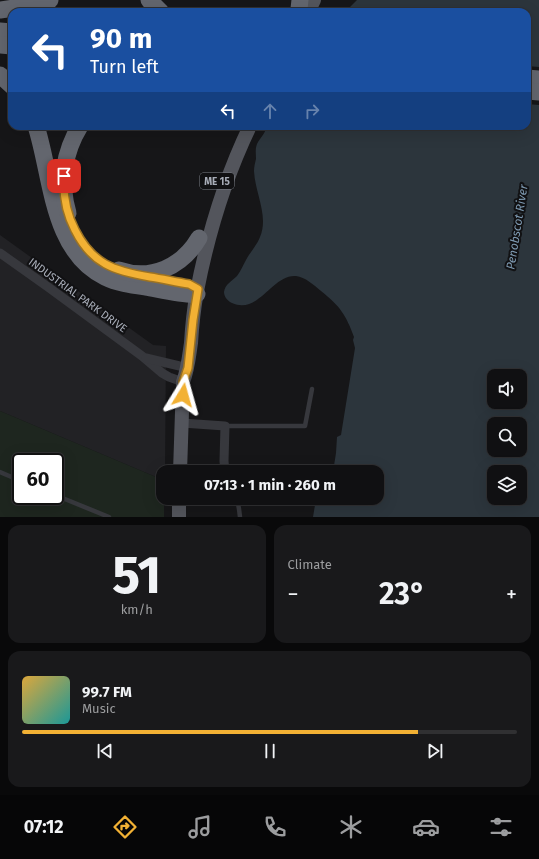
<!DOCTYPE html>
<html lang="en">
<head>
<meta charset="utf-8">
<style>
  :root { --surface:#101012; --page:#19191b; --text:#f1f3f6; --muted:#9c9d9f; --line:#303032; --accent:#f2b134 }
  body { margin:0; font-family:"Fira Sans",sans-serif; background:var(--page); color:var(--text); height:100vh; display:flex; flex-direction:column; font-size:15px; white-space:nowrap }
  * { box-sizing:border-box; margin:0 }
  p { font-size:13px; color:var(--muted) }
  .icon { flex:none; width:22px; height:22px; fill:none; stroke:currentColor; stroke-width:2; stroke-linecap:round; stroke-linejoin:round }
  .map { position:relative; height:517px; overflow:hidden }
  .sheet { display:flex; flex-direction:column; gap:8px; padding:8px; background:#09090a; flex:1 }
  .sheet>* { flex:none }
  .banner { position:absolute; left:8px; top:8px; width:523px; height:122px; border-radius:12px; box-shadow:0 4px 16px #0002,0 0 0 1px var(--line); background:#1a4fa0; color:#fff; overflow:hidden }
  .controls { position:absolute; left:487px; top:369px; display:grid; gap:8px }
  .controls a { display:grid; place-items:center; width:40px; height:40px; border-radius:8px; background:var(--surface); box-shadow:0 4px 16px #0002,0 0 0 1px var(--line); font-size:20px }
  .speed { position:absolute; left:12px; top:453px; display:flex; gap:8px; font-size:20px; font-weight:700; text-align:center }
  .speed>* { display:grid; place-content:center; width:52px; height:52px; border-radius:50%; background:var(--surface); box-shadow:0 4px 16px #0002,0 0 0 1px var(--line); line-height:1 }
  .speed .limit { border:2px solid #111; border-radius:6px; background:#fff; color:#111 }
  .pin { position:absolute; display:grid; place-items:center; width:34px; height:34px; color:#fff; margin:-17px; border-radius:8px; box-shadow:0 2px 6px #0006 }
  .me { position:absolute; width:44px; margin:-22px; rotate:8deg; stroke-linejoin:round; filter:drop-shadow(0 0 3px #0008) }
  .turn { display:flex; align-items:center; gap:14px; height:84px; padding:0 16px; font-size:18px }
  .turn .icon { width:52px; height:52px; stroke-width:2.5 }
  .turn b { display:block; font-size:28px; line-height:34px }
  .lanes { display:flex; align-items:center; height:38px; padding:0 16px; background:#0003; justify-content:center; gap:20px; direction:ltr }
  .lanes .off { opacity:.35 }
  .big { font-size:30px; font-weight:700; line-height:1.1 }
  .sheet .card { flex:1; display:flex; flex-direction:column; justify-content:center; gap:6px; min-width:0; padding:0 14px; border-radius:12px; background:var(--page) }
  .sheet .dial { align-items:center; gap:0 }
  .dial b { font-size:52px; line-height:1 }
  .song { display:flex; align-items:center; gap:12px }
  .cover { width:48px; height:48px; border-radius:6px; background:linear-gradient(135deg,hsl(40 70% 55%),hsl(180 70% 35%)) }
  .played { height:4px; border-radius:2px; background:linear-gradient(90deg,var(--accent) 80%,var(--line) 80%) }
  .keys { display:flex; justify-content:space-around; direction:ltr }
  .heat { display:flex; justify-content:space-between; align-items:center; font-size:22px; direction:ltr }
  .sheet .tiles { flex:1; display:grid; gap:8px; grid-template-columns:1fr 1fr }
  .card:last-child { grid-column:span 2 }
  .trip { position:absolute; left:156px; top:465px; width:228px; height:40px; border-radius:12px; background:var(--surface); box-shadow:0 4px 16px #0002,0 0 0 1px var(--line); font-weight:700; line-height:40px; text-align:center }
  .dock { display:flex; height:64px; justify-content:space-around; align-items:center; background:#060607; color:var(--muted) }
  .dock .icon { width:28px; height:28px }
  .dock .active { color:var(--accent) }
  .dock b { font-size:18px; color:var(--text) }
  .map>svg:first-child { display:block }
</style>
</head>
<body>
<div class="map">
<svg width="539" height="517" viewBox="0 0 539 517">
  <rect width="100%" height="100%" fill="#161618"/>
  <path fill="#222225" d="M0,235L153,345L166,346L165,472H163V480L0,411Z"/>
  <path fill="#1e261f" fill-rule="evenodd" d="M0,411L163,480V498H164V517H0ZM21,462H55V496H21Z"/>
  <path fill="#2c353c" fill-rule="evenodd" d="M357,0H539V517H313L315,505L314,500L312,498H377V472H333L336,453L337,437L341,435L355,348L353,340L354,337C346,315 340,306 321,291C314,285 305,277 296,276C272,274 259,315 232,303C228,301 224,297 224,292C225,284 232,281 237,276C241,271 243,265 246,260C250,252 257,245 260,237C269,216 255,193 254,171C254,167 255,163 256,159C256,154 255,149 257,144C260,138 265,134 267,126H527V12H345ZM494,376H520V402H494ZM494,424H520V450H494ZM494,472H520V498H494Z"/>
  <path fill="#161618" d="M527,66L539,67V105L527,104Z"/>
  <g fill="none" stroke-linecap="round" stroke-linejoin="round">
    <g stroke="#37383d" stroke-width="4.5">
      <path d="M225,426H305L312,389"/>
      <path d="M0,472L21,481"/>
      <path d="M55,495L109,517"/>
      <path d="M237,498L239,509L240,517"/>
    </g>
    <g stroke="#37383d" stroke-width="9">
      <path d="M0,253L48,287L142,356L162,373L169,377L183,382"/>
      <path d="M146,358L188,368"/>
      <path d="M182,423L225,426L224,461L225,472"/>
    </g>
    <g stroke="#53555c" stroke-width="14">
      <path d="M308,12L314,0"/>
      <path d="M180,472L183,382C188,369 189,356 191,343C192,326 194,308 197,291C208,234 225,178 250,126"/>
      <path d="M179,517V498"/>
    </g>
    <g stroke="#63666e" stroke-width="17">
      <path d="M149,0L161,12"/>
      <path d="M299,9L300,0"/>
      <path d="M0,10L28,6L50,0"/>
      <path d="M0,31L12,32"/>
      <path d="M0,45L12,46"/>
      <path d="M0,75L12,86"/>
      <path d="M527,78L539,79"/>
      <path d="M527,91L539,92"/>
      <path d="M36,126C52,175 51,251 105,277C117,283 132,285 146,287C158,289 186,296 197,294"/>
      <path d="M68,213C59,183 64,152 80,126"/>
      <path d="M119,270C151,281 182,267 199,238"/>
    </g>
  </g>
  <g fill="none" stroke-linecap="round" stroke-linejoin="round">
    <g stroke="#9d7322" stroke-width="10">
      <path id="route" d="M64,176C63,195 66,213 75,230C92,264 114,271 150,277C163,279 176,282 189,284L198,289L193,320L188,368L183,382V395"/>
    </g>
    <use href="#route" stroke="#f2b134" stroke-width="7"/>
  </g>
  <g text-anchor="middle" stroke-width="4" stroke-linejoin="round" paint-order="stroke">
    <rect fill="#111113" stroke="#7b7e86" stroke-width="1" x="200" y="173" width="34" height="16" rx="3"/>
    <g font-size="10" font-weight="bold" fill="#a8adb8">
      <text x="217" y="185">ME 15</text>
    </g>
    <g font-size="11" fill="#a8adb8" stroke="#111113">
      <text transform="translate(78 295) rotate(36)" y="4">INDUSTRIAL PARK DRIVE</text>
    </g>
    <g font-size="12" font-style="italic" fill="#7f9bb3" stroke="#111113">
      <text transform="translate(517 227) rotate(-81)" y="4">Penobscot River</text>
    </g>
  </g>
</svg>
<div class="controls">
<a><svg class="icon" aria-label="sound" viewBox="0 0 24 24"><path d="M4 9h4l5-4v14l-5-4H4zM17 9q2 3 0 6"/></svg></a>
<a><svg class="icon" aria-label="search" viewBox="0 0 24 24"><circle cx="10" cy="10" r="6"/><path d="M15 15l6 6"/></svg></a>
<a><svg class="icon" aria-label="layers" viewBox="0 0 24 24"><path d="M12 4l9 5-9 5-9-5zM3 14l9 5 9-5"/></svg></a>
</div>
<div class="speed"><div class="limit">60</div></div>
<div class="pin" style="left:64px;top:176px;background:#d93025"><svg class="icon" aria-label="arrive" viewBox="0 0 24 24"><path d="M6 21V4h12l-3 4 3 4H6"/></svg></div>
<svg class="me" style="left:183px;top:395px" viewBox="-20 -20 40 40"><path d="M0-17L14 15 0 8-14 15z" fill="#f2b134" stroke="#fff" stroke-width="4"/></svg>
<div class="trip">07:13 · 1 min · 260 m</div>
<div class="banner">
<div class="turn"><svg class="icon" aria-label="left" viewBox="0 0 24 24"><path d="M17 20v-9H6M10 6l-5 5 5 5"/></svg><div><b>90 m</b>Turn left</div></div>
<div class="lanes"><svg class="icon" aria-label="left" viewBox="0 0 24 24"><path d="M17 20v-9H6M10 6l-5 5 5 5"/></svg><svg class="icon off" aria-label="ahead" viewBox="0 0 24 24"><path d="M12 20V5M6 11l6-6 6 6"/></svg><svg class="icon off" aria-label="right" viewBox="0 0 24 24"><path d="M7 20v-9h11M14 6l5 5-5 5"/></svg></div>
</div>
</div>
<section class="sheet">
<div class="tiles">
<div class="card dial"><b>51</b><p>km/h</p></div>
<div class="card"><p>Climate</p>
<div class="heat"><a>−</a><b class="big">23°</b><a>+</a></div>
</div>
<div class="card">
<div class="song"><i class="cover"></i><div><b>99.7 FM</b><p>Music</p></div></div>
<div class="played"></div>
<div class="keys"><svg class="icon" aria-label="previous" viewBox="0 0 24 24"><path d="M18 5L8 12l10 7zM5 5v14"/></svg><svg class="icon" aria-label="pause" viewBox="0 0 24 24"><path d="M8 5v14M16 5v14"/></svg><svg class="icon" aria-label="next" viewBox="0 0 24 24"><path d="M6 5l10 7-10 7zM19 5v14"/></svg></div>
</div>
</div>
</section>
<nav class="dock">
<b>07:12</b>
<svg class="icon active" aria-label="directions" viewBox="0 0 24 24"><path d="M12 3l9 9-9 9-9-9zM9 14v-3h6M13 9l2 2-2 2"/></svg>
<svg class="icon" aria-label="music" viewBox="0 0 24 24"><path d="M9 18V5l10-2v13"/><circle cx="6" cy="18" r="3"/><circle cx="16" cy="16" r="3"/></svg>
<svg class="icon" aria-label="phone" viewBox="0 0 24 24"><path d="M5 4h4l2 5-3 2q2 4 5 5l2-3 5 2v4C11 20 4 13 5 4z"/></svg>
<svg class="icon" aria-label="climate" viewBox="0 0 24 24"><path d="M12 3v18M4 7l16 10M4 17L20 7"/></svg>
<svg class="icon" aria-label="car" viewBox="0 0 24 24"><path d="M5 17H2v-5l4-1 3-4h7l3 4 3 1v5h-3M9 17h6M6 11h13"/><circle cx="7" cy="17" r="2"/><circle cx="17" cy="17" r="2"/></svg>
<svg class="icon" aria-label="filters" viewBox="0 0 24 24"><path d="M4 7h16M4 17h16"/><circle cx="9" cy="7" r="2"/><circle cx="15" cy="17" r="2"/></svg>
</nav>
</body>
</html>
